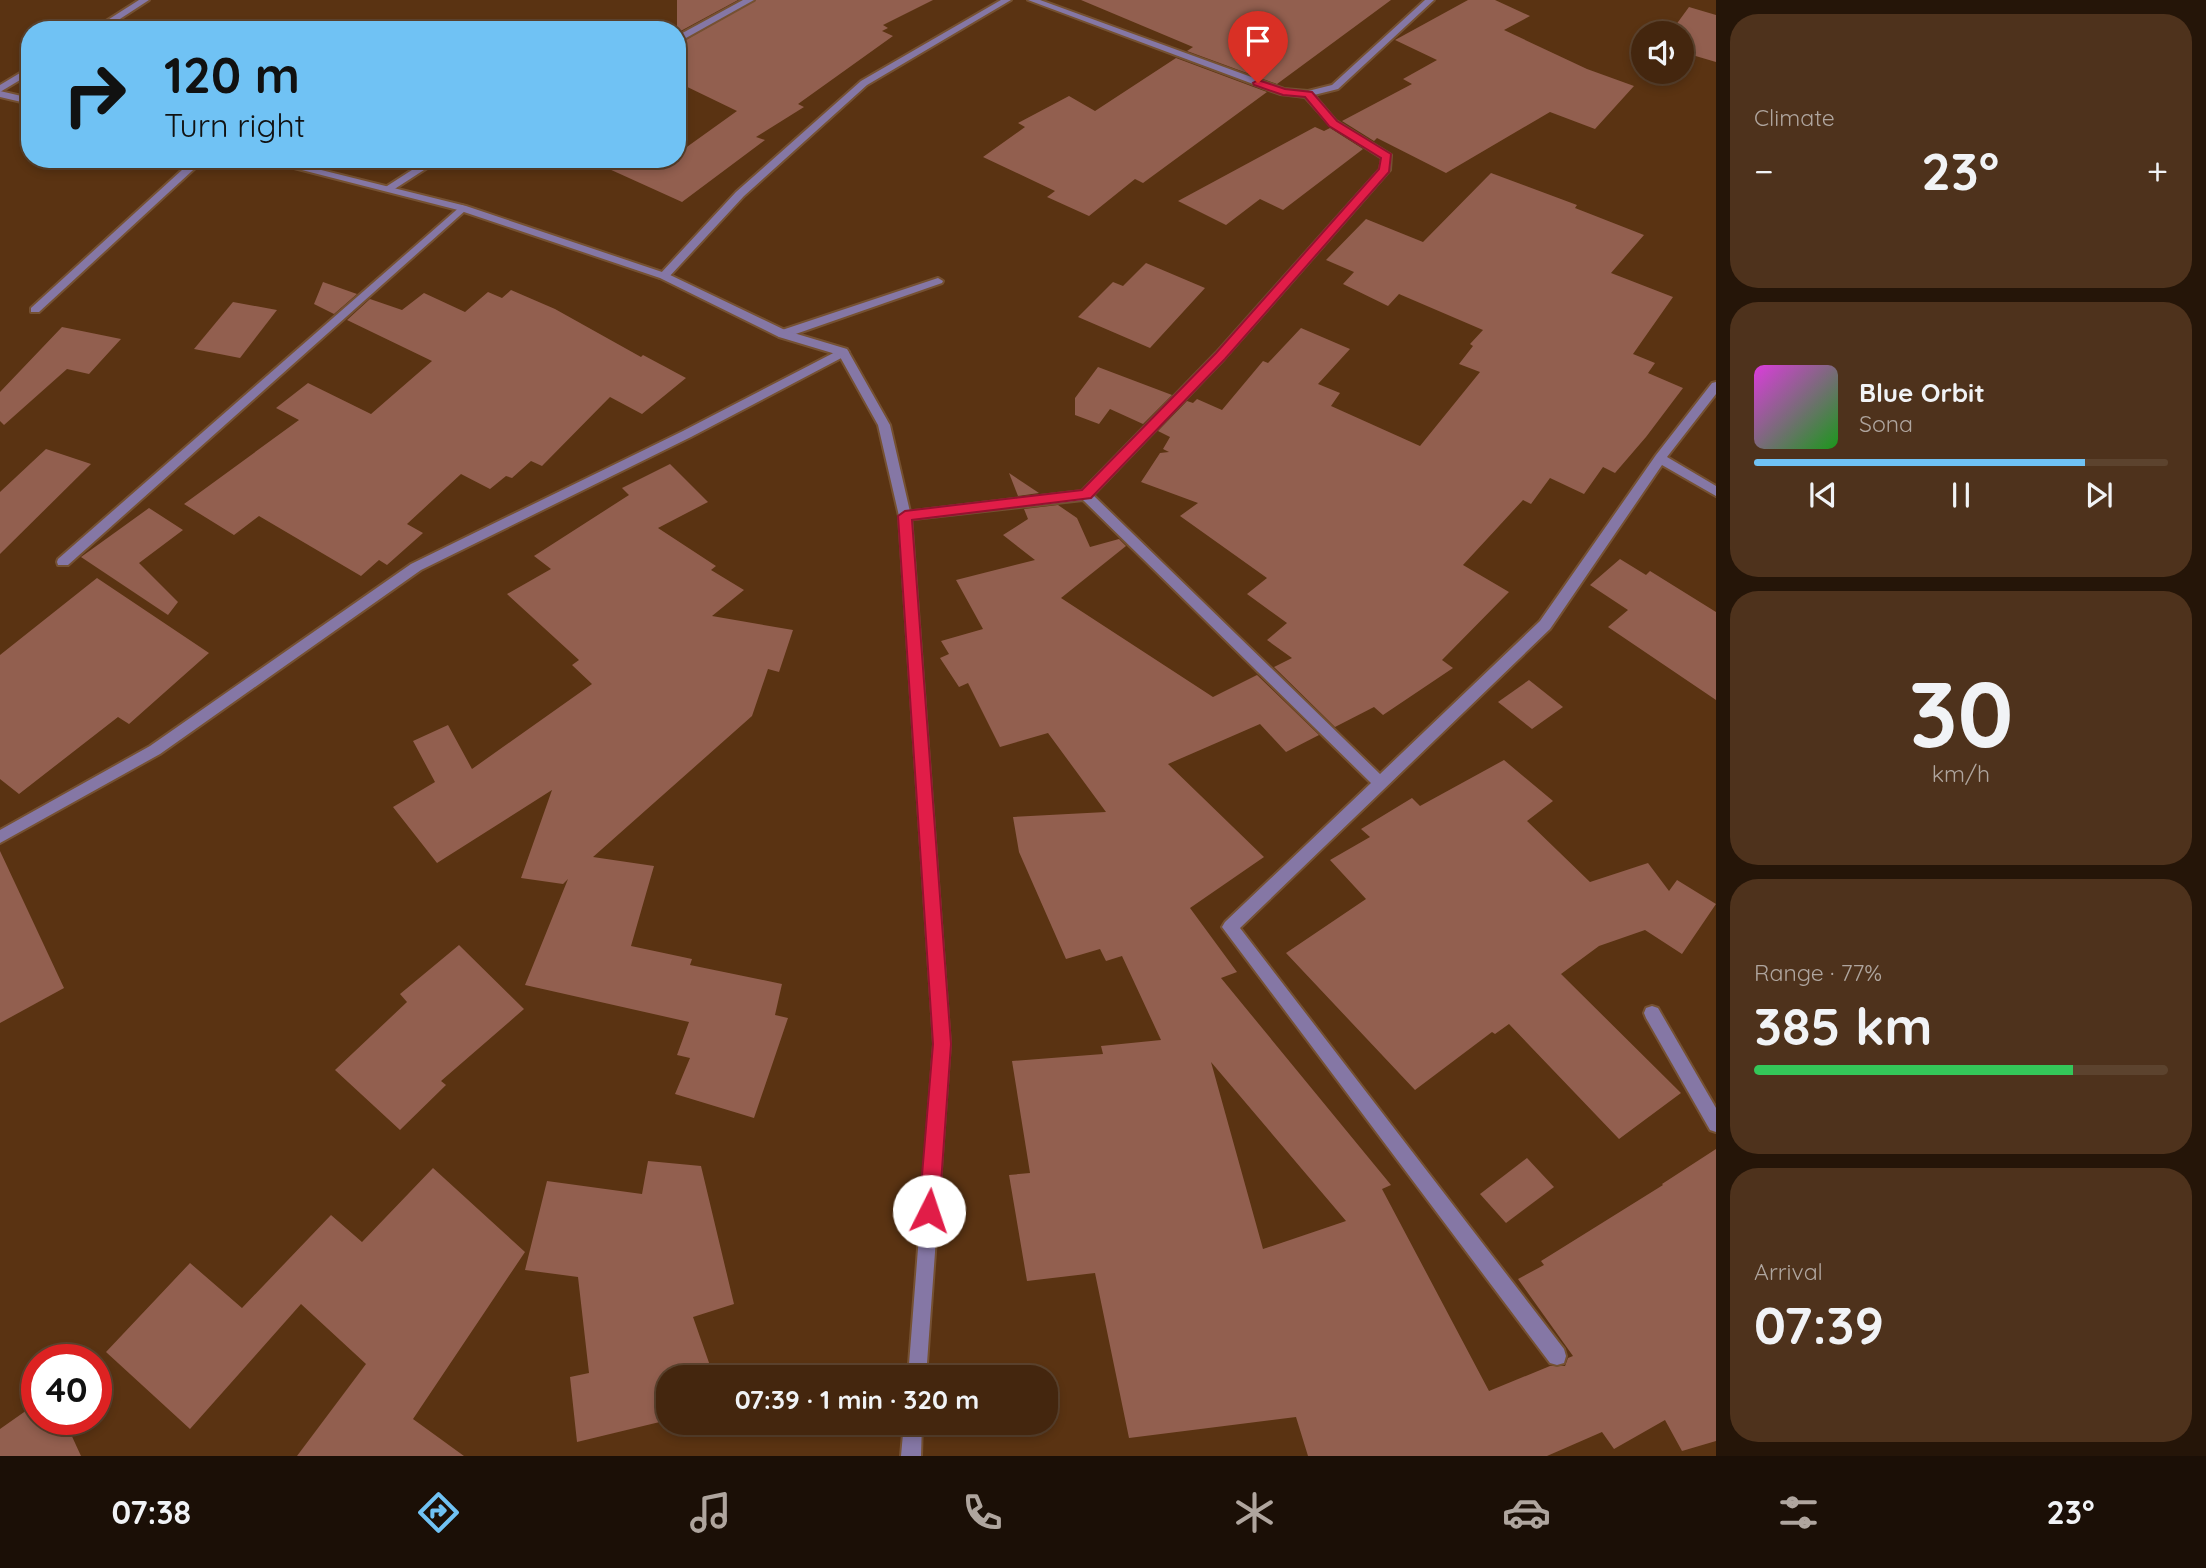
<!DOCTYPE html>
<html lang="en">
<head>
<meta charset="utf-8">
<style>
  :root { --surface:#44260e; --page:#4e321c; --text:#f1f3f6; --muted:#afa59e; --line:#5c432e; --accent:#70c2f4 }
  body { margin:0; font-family:Quicksand,sans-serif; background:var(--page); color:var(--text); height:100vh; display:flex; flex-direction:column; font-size:26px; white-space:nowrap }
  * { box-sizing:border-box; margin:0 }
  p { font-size:23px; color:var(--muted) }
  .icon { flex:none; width:38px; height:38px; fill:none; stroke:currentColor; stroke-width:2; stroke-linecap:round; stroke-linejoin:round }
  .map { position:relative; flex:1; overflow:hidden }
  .side { display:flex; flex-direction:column; gap:14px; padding:14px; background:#251508; width:490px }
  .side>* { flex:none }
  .hud { position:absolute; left:21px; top:21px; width:665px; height:147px; border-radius:28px; box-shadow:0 4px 10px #0003,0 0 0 2px var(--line); background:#70c2f4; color:#111; overflow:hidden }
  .buttons { position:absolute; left:1631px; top:21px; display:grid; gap:14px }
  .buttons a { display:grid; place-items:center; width:63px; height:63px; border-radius:50%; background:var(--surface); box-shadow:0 4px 10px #0003,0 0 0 2px var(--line); font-size:35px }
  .speed { position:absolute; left:21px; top:1344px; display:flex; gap:14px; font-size:35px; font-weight:700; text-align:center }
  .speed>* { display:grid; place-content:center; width:91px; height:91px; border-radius:50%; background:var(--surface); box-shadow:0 4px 10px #0003,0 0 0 2px var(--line); line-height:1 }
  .speed .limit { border:10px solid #d22; background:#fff; color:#111 }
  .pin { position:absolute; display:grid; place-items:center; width:60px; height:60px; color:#fff; margin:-72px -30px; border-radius:50% 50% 50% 0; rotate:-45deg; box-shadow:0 0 7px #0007 }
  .pin .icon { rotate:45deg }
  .me { position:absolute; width:77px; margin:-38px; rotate:4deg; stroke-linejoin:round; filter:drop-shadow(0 0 5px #0008) }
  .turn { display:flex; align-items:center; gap:24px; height:147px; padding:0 28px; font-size:32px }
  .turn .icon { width:91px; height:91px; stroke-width:2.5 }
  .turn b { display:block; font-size:49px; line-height:60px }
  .big { font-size:52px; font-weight:700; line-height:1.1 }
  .side .widget { flex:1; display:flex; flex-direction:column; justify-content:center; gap:10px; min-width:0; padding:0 24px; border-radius:28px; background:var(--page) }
  .side .dial { align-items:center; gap:0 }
  .dial b { font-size:91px; line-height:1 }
  .song { display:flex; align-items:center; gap:21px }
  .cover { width:84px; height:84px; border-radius:10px; background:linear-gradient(135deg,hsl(300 70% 55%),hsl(120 70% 35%)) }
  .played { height:7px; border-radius:4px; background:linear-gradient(90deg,var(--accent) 80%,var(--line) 80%) }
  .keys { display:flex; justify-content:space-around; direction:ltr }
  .heat { display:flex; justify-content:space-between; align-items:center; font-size:38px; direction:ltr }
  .charge { height:10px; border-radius:5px; background:linear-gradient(90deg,#34c759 77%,var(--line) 0) }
  .trip { position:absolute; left:656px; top:1365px; width:402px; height:70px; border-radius:28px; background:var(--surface); box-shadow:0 4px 10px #0003,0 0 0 2px var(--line); font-weight:700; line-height:70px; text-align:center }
  .menu { display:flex; height:112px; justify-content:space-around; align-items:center; background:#1b0f06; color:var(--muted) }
  .menu .icon { width:49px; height:49px }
  .menu .on { color:var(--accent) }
  .menu b { font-size:32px; color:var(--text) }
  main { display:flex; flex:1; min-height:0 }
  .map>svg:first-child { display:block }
</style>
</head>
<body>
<main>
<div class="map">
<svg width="1716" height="1456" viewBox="0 0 1716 1456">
  <rect width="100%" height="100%" fill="#5a3312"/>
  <g fill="#925f4f" fill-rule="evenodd">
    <path d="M677,0H738L677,33Z"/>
    <path d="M756,0H933L883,25L888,28L882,31L893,36L798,104L804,107L756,137L765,140L682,202L587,159H677V154L737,111L677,82V45Z"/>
    <path d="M1081,0H1391L1277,84L1187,51L1193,47Z"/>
    <path d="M1468,0H1495L1530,16L1504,30L1587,69L1634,86L1595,129L1550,112L1446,173L1377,138L1374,141L1342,121L1412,84L1403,79L1437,60L1395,40Z"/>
    <path d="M1689,7L1716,15V62L1682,52V33H1670Z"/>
    <path d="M1176,58L1267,92L1143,183L1135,179L1089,216L1047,197L1055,191L983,157L1025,127L1018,123L1069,96L1095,111Z"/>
    <path d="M1315,127L1324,131L1330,128L1363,149L1283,210L1260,199L1226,225L1178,201Z"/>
    <path d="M1491,173L1577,205L1575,208L1644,235L1611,273L1673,297L1633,354L1655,363L1648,373L1683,388L1646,437L1615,473L1603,467L1584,494L1550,478L1531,504L1523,500L1463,565L1509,592L1442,660L1453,668L1383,715L1374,707L1335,727L1274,667L1292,658L1267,640L1287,623L1247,594L1267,578L1180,516L1198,503L1141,482L1160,453L1169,452L1163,449L1170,437L1158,431L1187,401L1193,403L1197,399L1222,410L1263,361L1268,363L1301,328L1350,349L1318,384L1340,393L1331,406L1420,446L1480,372L1459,364L1473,346L1470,344L1483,330L1399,294L1388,306L1343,284L1354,272L1326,260L1366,219L1423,242Z"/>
    <path d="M1146,263L1205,288L1150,348L1078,317L1113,282L1123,286Z"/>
    <path d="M323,282L357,294L334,314L314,304Z"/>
    <path d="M511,290L555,309L641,357L643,355L686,378L642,414L610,397L542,466L531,461L512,478L506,476L490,489L461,474L407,524L423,533L387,565L379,560L361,576L259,516L234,535L184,504L299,420L276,408L308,383L371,414L432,361L347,320L370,299L402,310L424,293L465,312L488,292L502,298Z"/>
    <path d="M233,302L277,310L240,358L194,349Z"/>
    <path d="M62,327L121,339L89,374L67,369L4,425L0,421V392Z"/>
    <path d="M1098,367L1172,395L1143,424L1110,409L1099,424L1075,415V398Z"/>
    <path d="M46,449L91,464L0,554V492Z"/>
    <path d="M670,464L708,502L658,528L716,566L711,570L744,590L712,616L793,630L779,672L768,669L752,716L593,857L654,866L631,946L692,959L690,965L782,984L775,1015L788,1018L754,1118L675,1094L690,1058L677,1055L689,1022L525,985L568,879L563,884L521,878L552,790L437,863L393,807L435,782L413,741L448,725L472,769L592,684L572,665L579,660L507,594L551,569L534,556L629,495L622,488Z"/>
    <path d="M1009,473L1039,493L1018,496Z"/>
    <path d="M1058,505L1077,518L1090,547L1119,539L1126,546L1061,598L1213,697L1257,675L1319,735L1286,752L1260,724L1168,764L1264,857L1190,908L1237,972L1221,978L1391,1185L1382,1189L1489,1391L1550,1366H1565L1568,1358L1573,1356L1518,1279L1544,1265L1541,1261L1663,1185L1662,1184L1716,1149V1441L1682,1451L1665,1420L1614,1449L1602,1432L1547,1456H1308L1296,1417L1129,1438L1095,1273L1027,1281L1009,1175L1030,1173L1012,1061L1103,1054L1101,1046L1161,1040L1122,956L1106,961L1100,949L1066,959L1019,852L1013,817L1106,812L1048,733L1000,747L968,683L959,687L940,658L949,654L941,641L983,629L956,580L1035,560L1003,535L1028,519L1024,509ZM1211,1062L1346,1221L1263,1249Z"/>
    <path d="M149,508L183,530L139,563L178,602L168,615L81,557Z"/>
    <path d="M1620,559L1646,575L1650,571L1716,612V700L1608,627L1628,610L1590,585Z"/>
    <path d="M97,578L209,653L129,724L118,717L19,794L0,779V655Z"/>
    <path d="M1529,680L1563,707L1532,729L1498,702Z"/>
    <path d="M1504,760L1553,801L1527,821L1590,882L1648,863L1669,891L1677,880L1716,904L1682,954L1645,930L1599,946L1561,974L1681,1093L1619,1139L1509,1024L1495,1034L1492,1032L1415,1090L1286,953L1366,899L1330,860L1370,837L1361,829L1412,798L1420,806Z"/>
    <path d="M0,851L64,988L0,1023Z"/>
    <path d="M459,945L524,1009L441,1081L446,1085L400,1130L335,1070L407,1002L400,994Z"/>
    <path d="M1527,1158L1554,1187L1506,1223L1480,1194Z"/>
    <path d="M648,1161L701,1166L734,1304L693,1317L714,1377H668V1420L577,1442L570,1377L589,1373L578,1277L525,1270L547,1181L642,1194Z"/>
    <path d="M433,1168L525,1252L413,1419L464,1456H297L366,1364L301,1304L190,1429L106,1352L190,1263L242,1308L331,1215L362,1242Z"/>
    <path d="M37,1403V1425L43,1419H64L81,1456H0V1429Z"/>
  </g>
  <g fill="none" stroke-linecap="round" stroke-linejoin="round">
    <g stroke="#755132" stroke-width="4">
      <g id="minor">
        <path d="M139,0H149L103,30H92Z"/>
        <path d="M743,0H754L677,43V36Z"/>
        <path d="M1001,0H1011L867,85L744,196L668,278H660V274L736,192L861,81Z"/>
        <path d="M1028,0H1040L1284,89L1308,91L1332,85L1425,0H1434L1338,89L1314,95L1336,121L1391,155L1390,170L1224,359L1093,495L1380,774L1540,621L1656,455L1712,383L1716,382V394L1667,457L1716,486V496L1662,465L1550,629L1240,928L1564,1349L1566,1356L1564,1363L1557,1365L1550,1363L1222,927L1225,922L1371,783L1083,500L905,520L899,516L905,512L1082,491L1216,353L1380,169L1382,158L1330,125L1305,97L1280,94Z"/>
        <path d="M30,67V74L0,92V85Z"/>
        <path d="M194,159H205L39,312H31V308Z"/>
        <path d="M429,159H441L393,190L384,188Z"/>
        <path d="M462,205L467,208L466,210L68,565H58L57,562L58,559Z"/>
        <path d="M938,278L943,281L942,283L787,337H779L777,334L779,331Z"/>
        <path d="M843,348L849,352L847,355L691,437L421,570L160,754L0,843V830L150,746L411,564L683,431Z"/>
        <path d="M1652,1006L1658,1008L1716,1108V1132L1710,1130L1646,1018L1644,1013L1646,1008Z"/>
      </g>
    </g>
    <g stroke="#755132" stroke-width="4">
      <g id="tertiary">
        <path d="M0,91L30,98V104L0,97Z"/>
        <path d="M259,159H277L466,206L668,274L787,331L847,349L890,425L911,516L950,1044L926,1377H908L934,1044L899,516L878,425L839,355L779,337L660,278L458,210Z"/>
        <path d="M904,1423H922L921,1456H901Z"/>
      </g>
    </g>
    <use href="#minor" fill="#8577a5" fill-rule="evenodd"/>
    <use href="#tertiary" fill="#8577a5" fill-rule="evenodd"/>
  </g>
  <path fill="#e11d48" stroke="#92132f" stroke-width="2" d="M1258,80L1285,89L1312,92L1337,121L1391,154L1389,172L1225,359L1091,498L912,520L951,1044L939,1211L936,1218L929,1220L922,1218L919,1211L933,1044L898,516L905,511L1082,490L1216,353L1379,169L1381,158L1329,126L1305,97L1283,95L1254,85L1253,83Z"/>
</svg>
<div class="buttons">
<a><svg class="icon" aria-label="sound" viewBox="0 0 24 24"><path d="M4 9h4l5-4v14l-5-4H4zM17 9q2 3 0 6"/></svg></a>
</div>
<div class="speed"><div class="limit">40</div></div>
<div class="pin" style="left:1258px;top:83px;background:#d93025"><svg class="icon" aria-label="arrive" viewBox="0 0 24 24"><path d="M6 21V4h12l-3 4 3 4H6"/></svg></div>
<svg class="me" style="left:929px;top:1211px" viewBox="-20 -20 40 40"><circle r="19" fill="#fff"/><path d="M0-13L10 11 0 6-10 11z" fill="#e11d48"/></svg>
<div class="trip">07:39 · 1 min · 320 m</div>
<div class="hud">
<div class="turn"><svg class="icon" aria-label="right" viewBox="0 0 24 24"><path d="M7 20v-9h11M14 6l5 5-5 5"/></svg><div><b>120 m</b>Turn right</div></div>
</div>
</div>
<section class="side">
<div class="widget"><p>Climate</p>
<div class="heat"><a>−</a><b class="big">23°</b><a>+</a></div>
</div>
<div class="widget">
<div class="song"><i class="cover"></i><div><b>Blue Orbit</b><p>Sona</p></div></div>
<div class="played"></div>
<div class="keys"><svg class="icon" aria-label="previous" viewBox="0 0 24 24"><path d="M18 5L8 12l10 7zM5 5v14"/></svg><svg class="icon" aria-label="pause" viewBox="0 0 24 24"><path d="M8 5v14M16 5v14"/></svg><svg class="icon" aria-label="next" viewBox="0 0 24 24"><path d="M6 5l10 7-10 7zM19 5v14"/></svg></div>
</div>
<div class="widget dial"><b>30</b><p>km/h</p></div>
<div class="widget"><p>Range · 77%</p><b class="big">385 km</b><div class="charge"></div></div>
<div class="widget"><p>Arrival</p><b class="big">07:39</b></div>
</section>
</main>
<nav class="menu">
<b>07:38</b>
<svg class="icon on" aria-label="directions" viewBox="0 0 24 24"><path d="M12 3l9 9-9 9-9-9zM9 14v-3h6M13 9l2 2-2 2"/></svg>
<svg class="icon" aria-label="music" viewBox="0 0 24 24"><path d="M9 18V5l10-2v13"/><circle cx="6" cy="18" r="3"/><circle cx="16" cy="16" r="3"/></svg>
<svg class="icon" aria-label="phone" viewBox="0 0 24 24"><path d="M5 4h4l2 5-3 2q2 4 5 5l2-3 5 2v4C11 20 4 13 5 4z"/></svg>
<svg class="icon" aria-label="climate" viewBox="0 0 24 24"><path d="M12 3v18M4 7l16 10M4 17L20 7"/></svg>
<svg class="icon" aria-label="car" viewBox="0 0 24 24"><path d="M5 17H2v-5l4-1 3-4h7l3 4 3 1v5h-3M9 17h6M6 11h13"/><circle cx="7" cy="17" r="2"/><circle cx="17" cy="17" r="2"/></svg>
<svg class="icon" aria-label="filters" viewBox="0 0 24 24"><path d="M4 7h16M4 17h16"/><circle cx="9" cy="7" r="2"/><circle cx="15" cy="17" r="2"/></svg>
<b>23°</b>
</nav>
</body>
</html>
